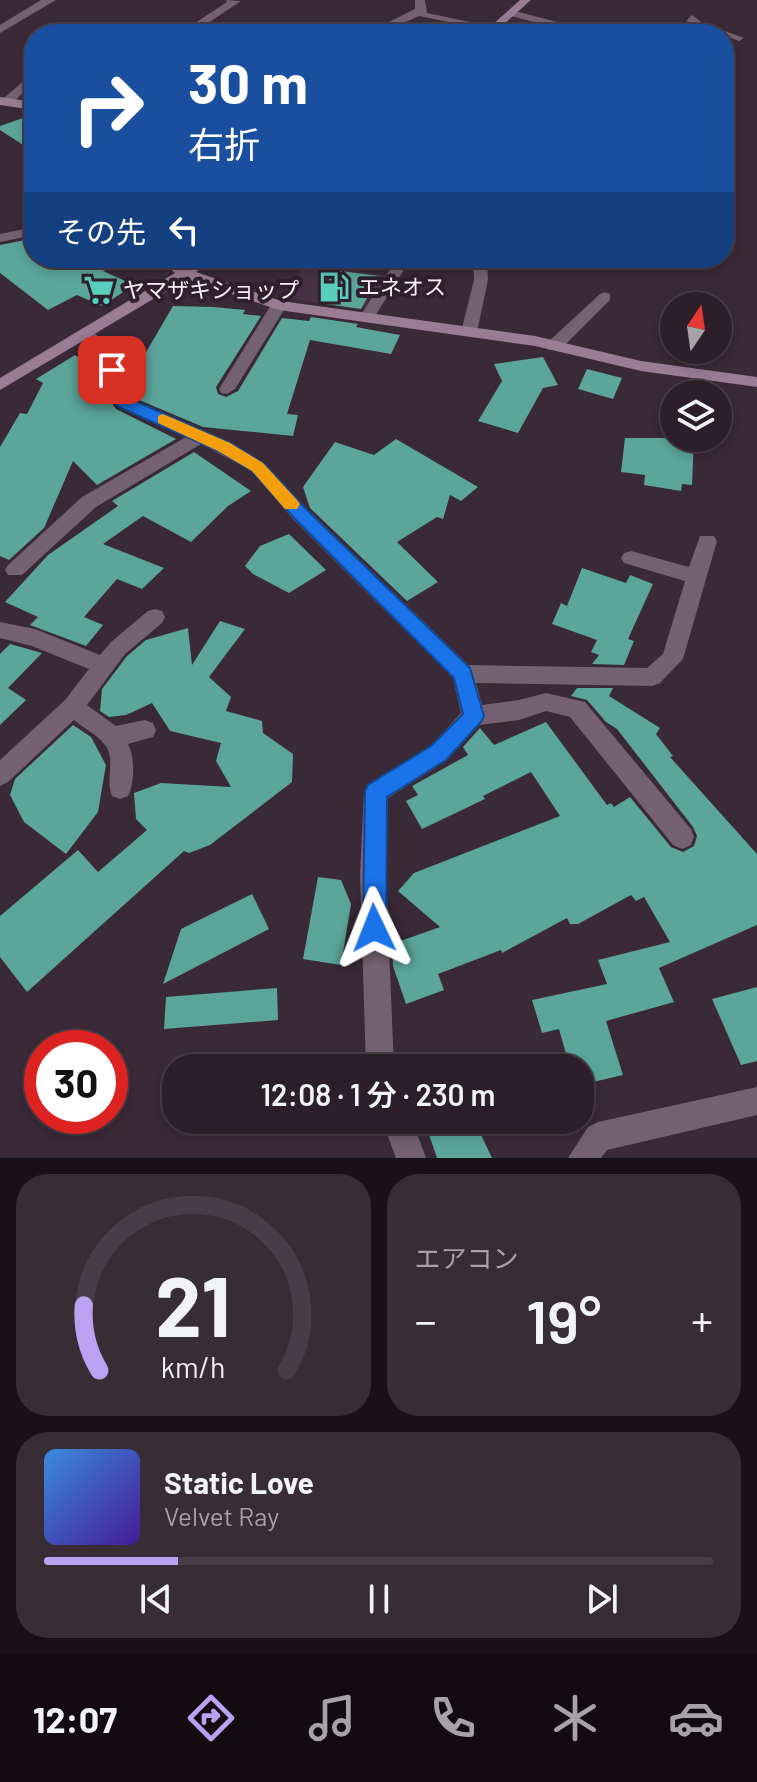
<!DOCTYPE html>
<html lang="ja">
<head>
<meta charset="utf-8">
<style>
  :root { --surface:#2c1f29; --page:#382c35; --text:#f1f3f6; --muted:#a6a2a8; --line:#483d46; --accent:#bca0f2 }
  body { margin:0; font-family:Barlow,"Noto Sans JP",sans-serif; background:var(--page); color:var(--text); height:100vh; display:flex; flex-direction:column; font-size:30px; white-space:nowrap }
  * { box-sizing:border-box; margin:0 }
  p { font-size:26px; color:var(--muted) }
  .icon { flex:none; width:44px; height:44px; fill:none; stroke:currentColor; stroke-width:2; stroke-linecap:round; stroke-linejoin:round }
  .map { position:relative; height:1158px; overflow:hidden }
  .side { display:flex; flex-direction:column; gap:16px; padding:16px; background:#181117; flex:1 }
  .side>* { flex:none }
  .guide { position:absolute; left:24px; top:24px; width:710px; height:244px; border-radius:32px; box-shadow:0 4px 12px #0003,0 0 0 2px var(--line); background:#1a4fa0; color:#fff; overflow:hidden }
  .needle { width:52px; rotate:13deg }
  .fabs { position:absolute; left:660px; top:292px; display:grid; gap:16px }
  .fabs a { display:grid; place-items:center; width:72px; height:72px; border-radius:50%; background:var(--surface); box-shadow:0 4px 12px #0003,0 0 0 2px var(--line); font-size:40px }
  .speed { position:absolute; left:24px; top:1030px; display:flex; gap:16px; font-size:40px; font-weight:700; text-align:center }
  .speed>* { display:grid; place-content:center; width:104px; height:104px; border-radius:50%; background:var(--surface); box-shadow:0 4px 12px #0003,0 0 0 2px var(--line); line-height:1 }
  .speed .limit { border:12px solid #d22; background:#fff; color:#111 }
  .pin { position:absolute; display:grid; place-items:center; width:68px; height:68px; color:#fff; margin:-34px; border-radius:16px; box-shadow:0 4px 12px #0006 }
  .me { position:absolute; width:88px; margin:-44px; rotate:358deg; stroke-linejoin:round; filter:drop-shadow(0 0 6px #0008) }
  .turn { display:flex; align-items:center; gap:28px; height:168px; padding:0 32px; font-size:36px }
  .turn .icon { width:104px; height:104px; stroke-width:2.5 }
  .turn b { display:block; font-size:56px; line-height:68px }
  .then { display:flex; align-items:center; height:76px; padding:0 32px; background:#0003; gap:16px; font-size:30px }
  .big { font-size:60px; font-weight:600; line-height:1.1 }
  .side .widget { flex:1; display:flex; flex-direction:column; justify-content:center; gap:12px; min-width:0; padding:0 28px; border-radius:32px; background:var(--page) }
  .side .dial { align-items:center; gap:0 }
  .dial svg { height:208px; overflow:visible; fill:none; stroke:var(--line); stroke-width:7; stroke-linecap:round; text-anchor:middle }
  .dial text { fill:var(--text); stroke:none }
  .song { display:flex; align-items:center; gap:24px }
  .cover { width:96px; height:96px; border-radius:12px; background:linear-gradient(135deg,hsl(210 70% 55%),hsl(260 70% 35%)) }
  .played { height:8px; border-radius:4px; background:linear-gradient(90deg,var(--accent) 20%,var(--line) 20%) }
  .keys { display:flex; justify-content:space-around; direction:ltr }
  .heat { display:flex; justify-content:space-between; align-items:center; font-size:44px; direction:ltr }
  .side .tiles { flex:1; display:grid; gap:16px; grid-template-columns:1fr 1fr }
  .widget:last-child { grid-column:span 2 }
  .trip { position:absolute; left:162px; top:1054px; width:432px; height:80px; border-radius:32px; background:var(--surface); box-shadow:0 4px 12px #0003,0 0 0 2px var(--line); font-weight:600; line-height:80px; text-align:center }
  .tabs { display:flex; height:128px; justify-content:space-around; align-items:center; background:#120c10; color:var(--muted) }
  .tabs .icon { width:56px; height:56px }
  .tabs .selected { color:var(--accent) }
  .tabs b { font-size:36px; color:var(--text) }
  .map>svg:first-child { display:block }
</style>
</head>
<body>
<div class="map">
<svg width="757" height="1158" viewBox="0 0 757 1158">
  <rect width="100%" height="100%" fill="#3a2937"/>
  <path fill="#483144" d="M307,262L386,276L365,309L280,298Z"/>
  <g fill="#5ba59b">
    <path d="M23,118L34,125V152L0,130V126Z"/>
    <path d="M30,239L34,243V258H132L103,271L134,285L102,306L77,295L48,310L0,273V245Z"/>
    <path d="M334,270L379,276L361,309L318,303Z"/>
    <path d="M173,306L214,307L245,310L243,314L261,316L216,387L218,394L226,397L238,391L282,318L309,321L311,317L358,324L356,327L400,335L391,354L310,340L287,414L298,415L293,436L203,427L132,397L125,388Z"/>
    <path d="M75,355L100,371L104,392L116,409L176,439L97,485L73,461L44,528L9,560L0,556V447L20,413L27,414L43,383L36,379Z"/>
    <path d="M543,357L558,385L543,388L518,433L478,421L502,381L494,364Z"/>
    <path d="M587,369L622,378L613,399L578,389Z"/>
    <path d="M625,438H694L692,485L682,484L681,491L644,485L645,475L621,472Z"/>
    <path d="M396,439L478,487L461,501L450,495L443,519L437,517L397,542L438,582L407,601L310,508L303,487L335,442L374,455Z"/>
    <path d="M194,452L251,491L228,506L191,542L143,516L103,544L164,568L142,589L117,579L84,617L103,625L86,646L30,625L38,617L5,602L48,555L118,506L112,501Z"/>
    <path d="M289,534L326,570L289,593L253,574L245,566L260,546Z"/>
    <path d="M582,568L626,583L630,575L653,584L628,639L634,641L624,665L592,664L599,655L591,652L597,640L552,624L561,603L567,606Z"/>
    <path d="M220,621L245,629L209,677L231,697L226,711L262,721L263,733L293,754L292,782L210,845L189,853L184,851L27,992L0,957V916L78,850L98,872L147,830L136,819L134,793L161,783L231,787L216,761L221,743L170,731L152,703L126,715L109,717L100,711L102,689L127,656L146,640L188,628L192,665Z"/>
    <path d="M10,644L42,653L8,688L26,700L0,725V654Z"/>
    <path d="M577,688H613L609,696L660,728L656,734L673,756L670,757L757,854V925L659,968L674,1002L606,1021L623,1075L580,1085V1068H570L559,1029L542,1033L532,1000L607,984L598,960L670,942L644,897L636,901L631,895L578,924H570L567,918L502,953L501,950L438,974L444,990L406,1004L393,966L392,944L440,927L398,891L414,873L560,816L531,772L483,796L485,799L422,829L406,801L418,795L412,786L468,755L463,747L480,728L494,745L546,722L607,805L611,803L614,807L630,797L671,847L683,852L694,846L697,836L693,827L617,729L606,722L587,700L571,696Z"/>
    <path d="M73,725L91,737L106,765L98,812L66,854L24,822L10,795L15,779Z"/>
    <path d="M318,877L341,880L351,904L341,965L303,959Z"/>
    <path d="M252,894L269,929L163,984L181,929Z"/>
    <path d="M757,987V1061L741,1065L712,999Z"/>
    <path d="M277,988L278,1020L164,1029L166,997Z"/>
    <path d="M424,1120H474L492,1158H437Z"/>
  </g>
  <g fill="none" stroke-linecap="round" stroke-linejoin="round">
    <g fill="#746171" fill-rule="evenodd">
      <path d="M41,0H56L0,33V25Z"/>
      <path d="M226,0L241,1L205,25L213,34H202L194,25L195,23L227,2Z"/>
      <path d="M415,0H425L427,13L499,28L494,31L419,16L379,34H365L415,9Z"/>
      <path d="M511,10L561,23L562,25L557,28L507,15L506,13Z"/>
      <path d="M692,15L701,22L744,38L739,41L686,21Z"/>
      <path d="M137,27L154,34L133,32V28Z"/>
      <path d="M34,72V81L11,105H3V99Z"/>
      <path d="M34,227V235L0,242V234Z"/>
      <path d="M411,258L432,261L439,265L432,269L405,268L372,321H362L359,318L395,262Z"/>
      <path d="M473,258H487L488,280L477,332L469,337L461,332L474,280Z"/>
      <path d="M605,292L610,294V300L560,350H548V342L600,294Z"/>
      <path d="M279,300L287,305L235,389L227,394L221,393L219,389L271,305Z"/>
      <path d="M87,329L93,331L118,360L122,389L130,399L207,432L264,463L307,509L468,665L647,668L663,654L685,581L624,563L621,558L624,553L631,551L689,567L700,536H714L717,541L683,659L660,683L652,686L476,683L482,705L519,700L546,693L585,702L691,829L694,837L691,845L682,849L673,845L570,717L546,711L519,720L479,725L447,760L388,798L386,874L394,1068H366L360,874L364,792L368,784L431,746L461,713L453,678L293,519L252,471L201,444L96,507L22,575H8L5,570L8,565L82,497L186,437L118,407L106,390L102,361L79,334Z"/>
      <path d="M155,609L162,611L165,617L162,623L125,654L87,705L116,726L145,720L153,723L156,730L153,737L128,744C135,758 135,781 128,796L120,799L112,796C105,780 116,758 105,745C98,735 83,728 74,720L8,782L0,786V760L65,700L89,669L32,646L0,638V622L35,629L100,655L111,642L148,611Z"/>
      <path d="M757,1087V1115L607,1150L601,1158H568L588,1127L598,1122Z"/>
      <path d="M382,1120H412L426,1158H396Z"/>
    </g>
    <g fill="#9a7c95" fill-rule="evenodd">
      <path d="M520,0H531L493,34H482Z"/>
      <path d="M0,97L34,102V110L0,105Z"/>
      <path d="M159,258H175L185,266L197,258H214L196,272L281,301L535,336L641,361L757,377V387L641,371L535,346L279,310L187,279L0,390V378L175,273Z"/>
    </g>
  </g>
  <path fill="#1a73e8" stroke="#114b97" stroke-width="2" d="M112,365L119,370L122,389L130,399L230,443L263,463L306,509L470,668L484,716L481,722L446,760L387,797L386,928L383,936L374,940L366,936L363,928L365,792L368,785L431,746L463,714L454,678L294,518L252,471L218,451L119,407L107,390L104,370Z"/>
  <path fill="#f59e0b" d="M163,414L230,443L263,463L297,500L300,504L297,509H285L252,471L218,451L158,423V416Z"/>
  <defs>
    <g id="fuel-bare" transform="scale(2.4)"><path d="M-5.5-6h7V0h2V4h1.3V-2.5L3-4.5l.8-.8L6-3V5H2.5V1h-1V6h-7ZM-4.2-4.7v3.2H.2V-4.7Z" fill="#58cebf" stroke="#301f2d" stroke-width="2.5" paint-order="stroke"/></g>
    <g id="supermarket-bare" transform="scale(2.4)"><path d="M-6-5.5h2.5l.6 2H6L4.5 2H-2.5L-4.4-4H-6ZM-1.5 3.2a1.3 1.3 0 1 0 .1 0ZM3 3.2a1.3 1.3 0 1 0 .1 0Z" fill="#58cebf" stroke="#301f2d" stroke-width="2.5" paint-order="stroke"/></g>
  </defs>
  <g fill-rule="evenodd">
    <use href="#fuel-bare" x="334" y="287"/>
    <use href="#supermarket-bare" x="99" y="290"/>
  </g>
  <g text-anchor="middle" stroke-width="8" stroke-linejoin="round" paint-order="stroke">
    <g font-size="22" fill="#fcf1fa" stroke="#301f2d" text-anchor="start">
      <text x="358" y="295">エネオス</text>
      <text x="123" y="298">ヤマザキショップ</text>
    </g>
  </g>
</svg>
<div class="fabs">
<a><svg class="needle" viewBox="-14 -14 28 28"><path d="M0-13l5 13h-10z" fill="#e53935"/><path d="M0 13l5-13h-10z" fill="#a6a2a8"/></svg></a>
<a><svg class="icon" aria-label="layers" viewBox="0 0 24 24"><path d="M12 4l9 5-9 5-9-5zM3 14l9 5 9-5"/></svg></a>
</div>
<div class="speed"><div class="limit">30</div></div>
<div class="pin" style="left:112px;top:370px;background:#d93025"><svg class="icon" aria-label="arrive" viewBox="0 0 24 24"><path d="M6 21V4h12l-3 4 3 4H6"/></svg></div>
<svg class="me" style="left:374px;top:928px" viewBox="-20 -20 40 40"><path d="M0-17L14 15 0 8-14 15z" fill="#1a73e8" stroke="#fff" stroke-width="4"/></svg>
<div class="trip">12:08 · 1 分 · 230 m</div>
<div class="guide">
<div class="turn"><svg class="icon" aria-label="right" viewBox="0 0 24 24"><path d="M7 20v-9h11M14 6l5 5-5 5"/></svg><div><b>30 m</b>右折</div></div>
<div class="then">その先<svg class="icon" aria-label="left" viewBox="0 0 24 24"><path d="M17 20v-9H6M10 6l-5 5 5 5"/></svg></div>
</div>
</div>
<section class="side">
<div class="tiles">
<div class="widget dial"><svg viewBox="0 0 100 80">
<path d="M14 69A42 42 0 1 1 86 69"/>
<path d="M14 69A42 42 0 0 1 8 44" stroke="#bca0f2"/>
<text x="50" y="56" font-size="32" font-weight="700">21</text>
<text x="50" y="72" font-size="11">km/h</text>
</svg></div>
<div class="widget"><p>エアコン</p>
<div class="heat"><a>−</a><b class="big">19°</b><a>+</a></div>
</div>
<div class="widget">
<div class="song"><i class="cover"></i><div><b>Static Love</b><p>Velvet Ray</p></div></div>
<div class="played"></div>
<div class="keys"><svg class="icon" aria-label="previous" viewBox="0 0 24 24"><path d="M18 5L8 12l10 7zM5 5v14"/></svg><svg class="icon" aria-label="pause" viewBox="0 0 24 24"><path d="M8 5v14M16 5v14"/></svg><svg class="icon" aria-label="next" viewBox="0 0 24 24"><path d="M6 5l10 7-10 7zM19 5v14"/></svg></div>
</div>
</div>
</section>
<nav class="tabs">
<b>12:07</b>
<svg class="icon selected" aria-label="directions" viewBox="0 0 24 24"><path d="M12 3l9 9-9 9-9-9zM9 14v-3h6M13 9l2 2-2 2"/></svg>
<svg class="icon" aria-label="music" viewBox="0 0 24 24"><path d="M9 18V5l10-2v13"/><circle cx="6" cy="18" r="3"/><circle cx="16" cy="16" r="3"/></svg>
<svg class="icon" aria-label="phone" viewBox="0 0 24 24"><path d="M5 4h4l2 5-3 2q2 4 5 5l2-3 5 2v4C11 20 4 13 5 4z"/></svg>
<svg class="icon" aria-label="climate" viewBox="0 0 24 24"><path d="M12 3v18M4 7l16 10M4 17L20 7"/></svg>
<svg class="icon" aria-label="car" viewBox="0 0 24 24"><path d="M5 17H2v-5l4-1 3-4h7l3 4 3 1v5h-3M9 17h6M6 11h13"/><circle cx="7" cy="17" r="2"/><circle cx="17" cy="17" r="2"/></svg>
</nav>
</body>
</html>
